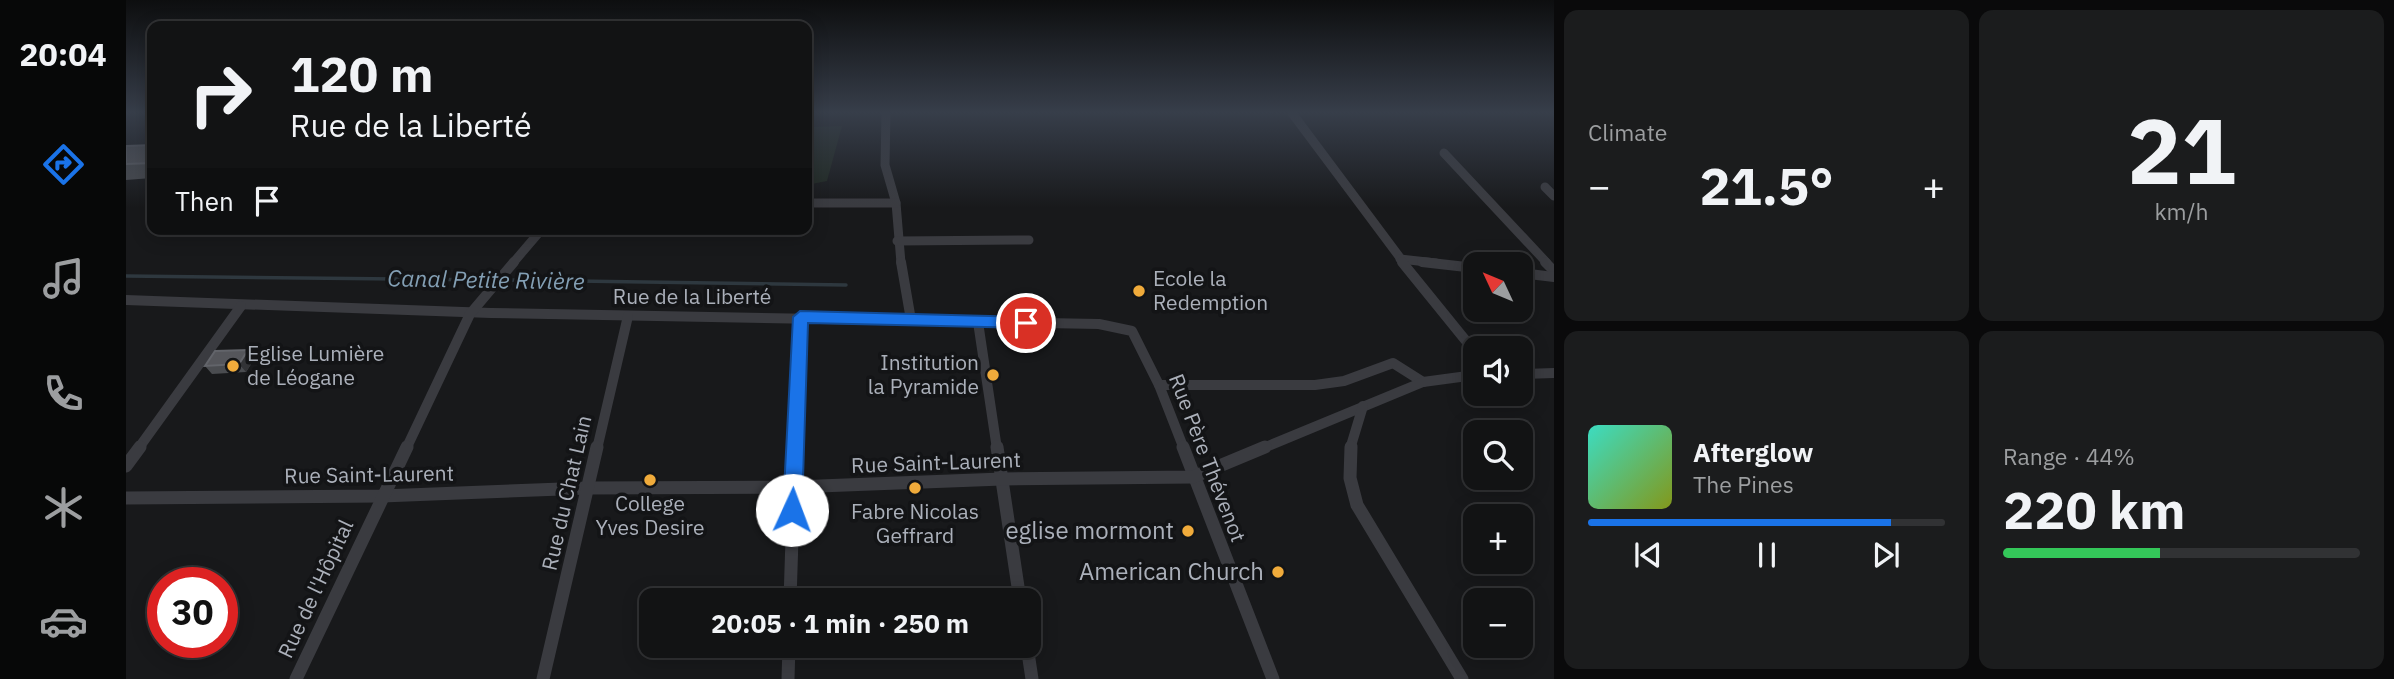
<!DOCTYPE html>
<html lang="en">
<head>
<meta charset="utf-8">
<style>
  :root { --surface:#121314; --page:#1b1c1d; --text:#f1f3f6; --muted:#9c9ea0; --line:#313234; --accent:#1a73e8 }
  body { margin:0; font-family:"IBM Plex Sans",sans-serif; background:var(--page); color:var(--text); height:100vh; display:flex; flex-direction:column; font-size:26px; white-space:nowrap }
  * { box-sizing:border-box; margin:0 }
  p { font-size:23px; color:var(--muted) }
  .icon { flex:none; width:38px; height:38px; fill:none; stroke:currentColor; stroke-width:2; stroke-linecap:round; stroke-linejoin:round }
  .map { position:relative; flex:1; overflow:hidden }
  .drawer { display:flex; flex-direction:column; gap:10px; padding:10px; background:#0a0a0b; width:840px }
  .drawer>* { flex:none }
  .top-card { position:absolute; left:21px; top:21px; width:665px; height:214px; border-radius:14px; box-shadow:0 4px 18px #0003,0 0 0 2px var(--line); background:#121314; color:var(--text); overflow:hidden }
  .needle { width:46px; rotate:314deg }
  .tools { position:absolute; left:1337px; top:252px; display:grid; gap:14px }
  .tools a { display:grid; place-items:center; width:70px; height:70px; border-radius:14px; background:var(--surface); box-shadow:0 4px 18px #0003,0 0 0 2px var(--line); font-size:35px }
  .speed { position:absolute; left:21px; top:567px; display:flex; gap:14px; font-size:35px; font-weight:700; text-align:center }
  .speed>* { display:grid; place-content:center; width:91px; height:91px; border-radius:50%; background:var(--surface); box-shadow:0 4px 18px #0003,0 0 0 2px var(--line); line-height:1 }
  .speed .limit { border:10px solid #d22; background:#fff; color:#111 }
  .pin { position:absolute; display:grid; place-items:center; width:60px; height:60px; color:#fff; margin:-30px; border:4px solid #fff; border-radius:50%; box-shadow:0 2px 7px #0007 }
  .me { position:absolute; width:77px; margin:-38px; rotate:2deg; stroke-linejoin:round; filter:drop-shadow(0 0 5px #0008) }
  .turn { display:flex; align-items:center; gap:24px; height:147px; padding:0 28px; font-size:32px }
  .turn .icon { width:91px; height:91px; stroke-width:2.5 }
  .turn b { display:block; font-size:49px; line-height:60px }
  .then { display:flex; align-items:center; height:66px; padding:0 28px; background:#0003; gap:14px; font-size:26px }
  .big { font-size:52px; font-weight:700; line-height:1.1 }
  .drawer .card { flex:1; display:flex; flex-direction:column; justify-content:center; gap:10px; min-width:0; padding:0 24px; border-radius:14px; background:var(--page) }
  .drawer .dial { align-items:center; gap:0 }
  .dial b { font-size:91px; line-height:1 }
  .song { display:flex; align-items:center; gap:21px }
  .cover { width:84px; height:84px; border-radius:10px; background:linear-gradient(135deg,hsl(170 70% 55%),hsl(70 70% 35%)) }
  .played { height:7px; border-radius:4px; background:linear-gradient(90deg,var(--accent) 85%,var(--line) 85%) }
  .keys { display:flex; justify-content:space-around; direction:ltr }
  .heat { display:flex; justify-content:space-between; align-items:center; font-size:38px; direction:ltr }
  .charge { height:10px; border-radius:5px; background:linear-gradient(90deg,#34c759 44%,var(--line) 0) }
  .drawer .tiles { flex:1; display:grid; gap:10px; grid-template-columns:repeat(2,1fr) }
  .trip { position:absolute; left:513px; top:588px; width:402px; height:70px; border-radius:14px; background:var(--surface); box-shadow:0 4px 18px #0003,0 0 0 2px var(--line); font-weight:700; line-height:70px; text-align:center }
  main { display:flex; flex:1; min-height:0 }
  .menu { display:flex; flex-direction:column; width:126px; justify-content:space-around; align-items:center; background:#070808; color:var(--muted) }
  .menu .icon { width:49px; height:49px }
  .menu .active { color:var(--accent) }
  .menu b { font-size:32px; color:var(--text) }
  .map>svg:first-child { display:block }
</style>
</head>
<body>
<main>
<nav class="menu">
<b>20:04</b>
<svg class="icon active" aria-label="directions" viewBox="0 0 24 24"><path d="M12 3l9 9-9 9-9-9zM9 14v-3h6M13 9l2 2-2 2"/></svg>
<svg class="icon" aria-label="music" viewBox="0 0 24 24"><path d="M9 18V5l10-2v13"/><circle cx="6" cy="18" r="3"/><circle cx="16" cy="16" r="3"/></svg>
<svg class="icon" aria-label="phone" viewBox="0 0 24 24"><path d="M5 4h4l2 5-3 2q2 4 5 5l2-3 5 2v4C11 20 4 13 5 4z"/></svg>
<svg class="icon" aria-label="climate" viewBox="0 0 24 24"><path d="M12 3v18M4 7l16 10M4 17L20 7"/></svg>
<svg class="icon" aria-label="car" viewBox="0 0 24 24"><path d="M5 17H2v-5l4-1 3-4h7l3 4 3 1v5h-3M9 17h6M6 11h13"/><circle cx="7" cy="17" r="2"/><circle cx="17" cy="17" r="2"/></svg>
</nav>
<div class="map">
<svg width="1428" height="679" viewBox="0 0 1428 679">
  <rect width="100%" height="100%" fill="#18191b"/>
  <path fill="#202921" d="M716,126L701,181L681,185V127Z"/>
  <g fill="none" stroke-linecap="round" stroke-linejoin="round">
    <g stroke="#2e383f" stroke-width="3.5">
      <path d="M0,276L368,280"/>
      <path d="M376,280L720,285"/>
    </g>
    <g stroke="#3a3b40" stroke-width="9">
      <path d="M760,113L759,165L770,203L775,263"/>
      <path d="M1166,113L1278,263"/>
      <path d="M1318,153L1421,263"/>
      <path d="M1419,187L1428,196"/>
      <path d="M681,203H770"/>
      <path d="M771,241L903,240"/>
      <path d="M1274,259L1310,263"/>
      <path d="M387,263L416,229"/>
    </g>
    <g stroke="#3a3b40" stroke-width="10">
      <path d="M775,262L785,320"/>
      <path d="M1276,262L1349,352"/>
      <path d="M1296,262L1349,268"/>
      <path d="M1419,262L1428,271"/>
      <path d="M1395,273L1428,277"/>
      <path d="M0,300L365,313L973,324L1006,331L1033,385L1058,449"/>
      <path d="M852,322L871,449"/>
      <path d="M1395,374L1428,373"/>
      <path d="M1033,385H1189L1218,381L1267,363L1297,382"/>
      <path d="M12,449L115,306"/>
      <path d="M280,449L344,314L388,262"/>
      <path d="M471,449L502,316"/>
      <path d="M669,449L674,317"/>
      <path d="M1135,449L1297,382L1349,375"/>
      <path d="M1224,449L1237,406"/>
    </g>
    <g stroke="#3a3b40" stroke-width="13">
      <path d="M871,447L894,600"/>
      <path d="M1057,447L1147,679"/>
      <path d="M1225,447L1224,478L1231,505L1336,679"/>
      <path d="M0,466L14,447"/>
      <path d="M0,498L256,496L462,488L667,487L876,479L1067,477L1139,447"/>
      <path d="M664,600L669,447"/>
      <path d="M901,646L906,679"/>
      <path d="M170,679L281,447"/>
      <path d="M417,679L471,447"/>
      <path d="M662,679L663,646"/>
    </g>
  </g>
  <g fill="#4a4c50">
    <path d="M26,145V178L0,180V146Z"/>
    <path d="M122,350L129,358L120,372L86,374L79,366Z"/>
  </g>
  <path fill="#323336" d="M122,350L129,358L120,372L113,364Z"/>
  <g fill="#55565b" stroke="#62646a" stroke-width="2">
    <path d="M26,145V150L24,152H26V163L0,164V146Z"/>
    <path d="M122,350L113,364L79,366L89,351Z"/>
  </g>
  <linearGradient id="sky" x2="0" y2="1"><stop stop-color="#0d0e0f"/><stop offset="0.54" stop-color="#373e4a"/><stop offset="1" stop-color="#373e4a" stop-opacity="0"/></linearGradient>
  <rect width="1428" height="208" fill="url(#sky)"/>
  <path fill="#1a73e8" stroke="#114b97" stroke-width="2" d="M674,311L900,317L908,323L900,328L682,323L676,510L673,516L666,518L660,516L657,510L667,317Z"/>
  <g fill="#f0ab3b" stroke="#131416" stroke-width="2.5">
    <circle cx="1013" cy="291" r="7"/>
    <circle cx="107" cy="366" r="7"/>
    <circle cx="867" cy="375" r="7"/>
    <circle cx="524" cy="480" r="7"/>
    <circle cx="789" cy="488" r="7"/>
    <circle cx="1062" cy="531" r="7"/>
    <circle cx="1152" cy="572" r="7"/>
  </g>
  <g text-anchor="middle" stroke-width="7" stroke-linejoin="round" paint-order="stroke">
    <g font-size="21" fill="#abb0ba" stroke="#131416" text-anchor="start">
      <text x="1027" y="286">Ecole la<tspan x="1027" dy="24">Redemption</tspan></text>
      <text x="121" y="361">Eglise Lumière<tspan x="121" dy="24">de Léogane</tspan></text>
      <text x="853" y="370" text-anchor="end">Institution<tspan x="853" dy="24">la Pyramide</tspan></text>
      <text x="524" y="511" text-anchor="middle">College<tspan x="524" dy="24">Yves Desire</tspan></text>
      <text x="789" y="519" text-anchor="middle">Fabre Nicolas<tspan x="789" dy="24">Geffrard</tspan></text>
    </g>
    <g font-size="21" fill="#abb0ba" stroke="#131416">
      <text x="566" y="304">Rue de la Liberté</text>
      <text transform="translate(1081 458) rotate(69)" y="7">Rue Père Thévenot</text>
      <text transform="translate(810 463) rotate(-2)" y="7">Rue Saint-Laurent</text>
      <text transform="translate(243 475) rotate(-1)" y="7">Rue Saint-Laurent</text>
      <text transform="translate(441 493) rotate(-77)" y="7">Rue du Chat Lain</text>
      <text transform="translate(190 589) rotate(-65)" y="7">Rue de l'Hôpital</text>
    </g>
    <g font-size="23" font-style="italic" fill="#839fb4" stroke="#131416">
      <text transform="translate(360 280) rotate(1)" y="8">Canal Petite Rivière</text>
    </g>
    <g font-size="24" fill="#abb0ba" stroke="#131416" text-anchor="end">
      <text x="1048" y="539">eglise mormont</text>
      <text x="1138" y="580">American Church</text>
    </g>
  </g>
</svg>
<div class="tools">
<a><svg class="needle" viewBox="-14 -14 28 28"><path d="M0-13l5 13h-10z" fill="#e53935"/><path d="M0 13l5-13h-10z" fill="#9c9ea0"/></svg></a>
<a><svg class="icon" aria-label="sound" viewBox="0 0 24 24"><path d="M4 9h4l5-4v14l-5-4H4zM17 9q2 3 0 6"/></svg></a>
<a><svg class="icon" aria-label="search" viewBox="0 0 24 24"><circle cx="10" cy="10" r="6"/><path d="M15 15l6 6"/></svg></a>
<a>+</a>
<a>−</a>
</div>
<div class="speed"><div class="limit">30</div></div>
<div class="pin" style="left:900px;top:323px;background:#d93025"><svg class="icon" aria-label="arrive" viewBox="0 0 24 24"><path d="M6 21V4h12l-3 4 3 4H6"/></svg></div>
<svg class="me" style="left:666px;top:510px" viewBox="-20 -20 40 40"><circle r="19" fill="#fff"/><path d="M0-13L10 11 0 6-10 11z" fill="#1a73e8"/></svg>
<div class="trip">20:05 · 1 min · 250 m</div>
<div class="top-card">
<div class="turn"><svg class="icon" aria-label="right" viewBox="0 0 24 24"><path d="M7 20v-9h11M14 6l5 5-5 5"/></svg><div><b>120 m</b>Rue de la Liberté</div></div>
<div class="then">Then<svg class="icon" aria-label="arrive" viewBox="0 0 24 24"><path d="M6 21V4h12l-3 4 3 4H6"/></svg></div>
</div>
</div>
<section class="drawer">
<div class="tiles">
<div class="card"><p>Climate</p>
<div class="heat"><a>−</a><b class="big">21.5°</b><a>+</a></div>
</div>
<div class="card dial"><b>21</b><p>km/h</p></div>
<div class="card">
<div class="song"><i class="cover"></i><div><b>Afterglow</b><p>The Pines</p></div></div>
<div class="played"></div>
<div class="keys"><svg class="icon" aria-label="previous" viewBox="0 0 24 24"><path d="M18 5L8 12l10 7zM5 5v14"/></svg><svg class="icon" aria-label="pause" viewBox="0 0 24 24"><path d="M8 5v14M16 5v14"/></svg><svg class="icon" aria-label="next" viewBox="0 0 24 24"><path d="M6 5l10 7-10 7zM19 5v14"/></svg></div>
</div>
<div class="card"><p>Range · 44%</p><b class="big">220 km</b><div class="charge"></div></div>
</div>
</section>
</main>
</body>
</html>
